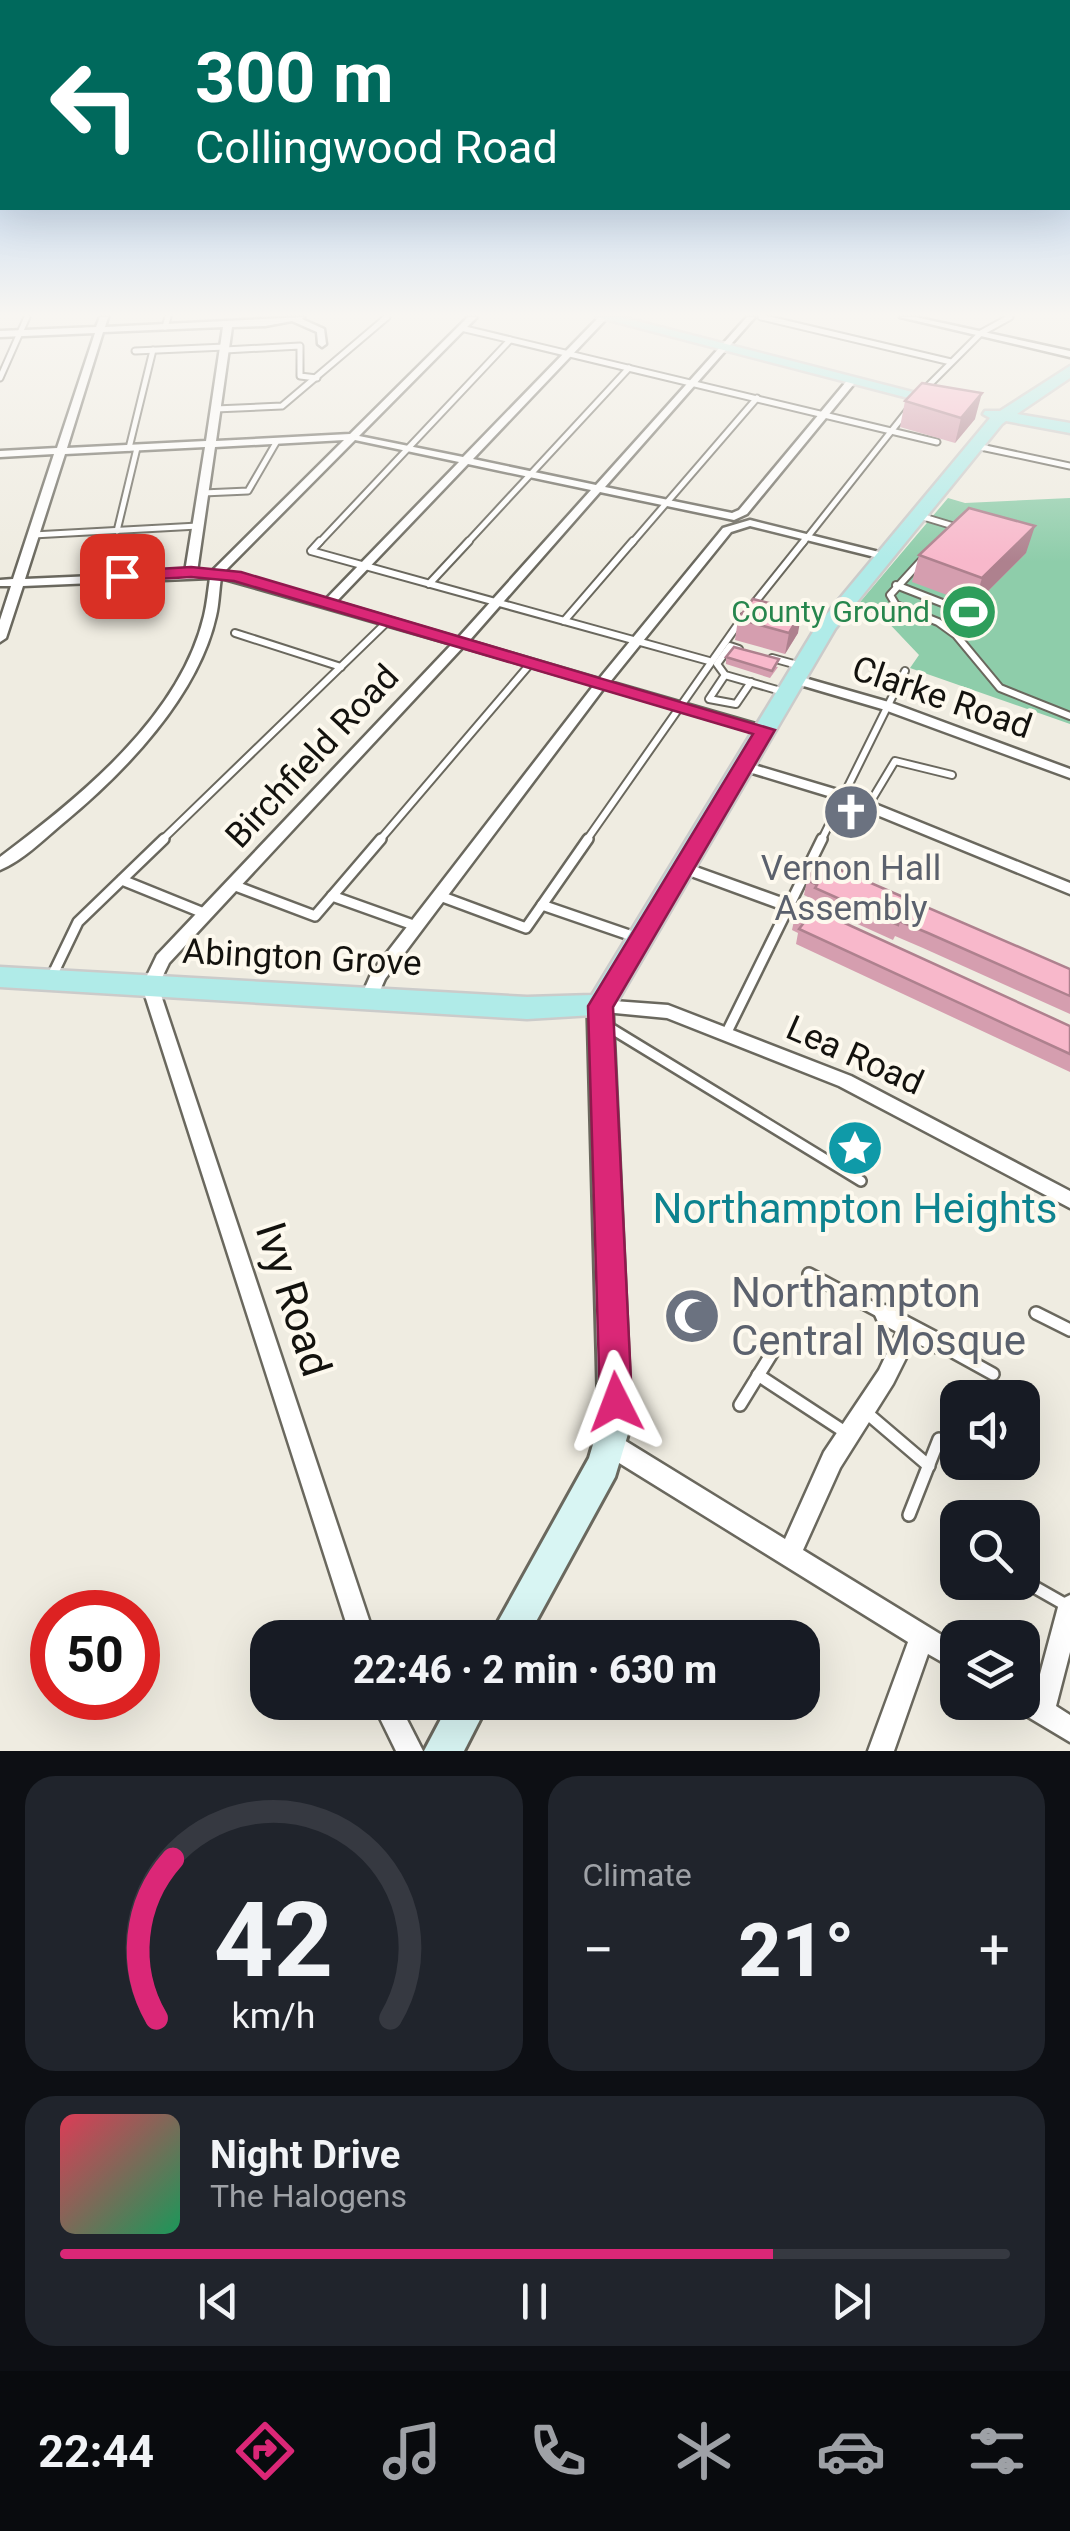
<!DOCTYPE html>
<html lang="en">
<head>
<meta charset="utf-8">
<style>
  :root { --surface:#171b24; --page:#20242c; --text:#f1f3f6; --muted:#9ea1a6; --line:#363941; --accent:#db2777 }
  body { margin:0; font-family:Roboto,sans-serif; background:var(--page); color:var(--text); height:100vh; display:flex; flex-direction:column; font-size:38px; white-space:nowrap }
  * { box-sizing:border-box; margin:0 }
  p { font-size:32px; color:var(--muted) }
  .icon { flex:none; width:55px; height:55px; fill:none; stroke:currentColor; stroke-width:2; stroke-linecap:round; stroke-linejoin:round }
  .map { position:relative; height:1751px; overflow:hidden }
  .details { display:flex; flex-direction:column; gap:25px; padding:25px; background:#0d0f14; flex:1 }
  .details>* { flex:none }
  .hud { position:absolute; left:0px; top:0px; width:1070px; height:210px; box-shadow:0 10px 40px #0002; background:#00695c; color:#fff; overflow:hidden }
  .controls { position:absolute; left:940px; top:1380px; display:grid; gap:20px }
  .controls a { display:grid; place-items:center; width:100px; height:100px; border-radius:20px; background:var(--surface); box-shadow:0 10px 40px #0002; font-size:50px }
  .speed { position:absolute; left:30px; top:1590px; display:flex; gap:20px; font-size:50px; font-weight:700; text-align:center }
  .speed>* { display:grid; place-content:center; width:130px; height:130px; border-radius:50%; background:var(--surface); box-shadow:0 10px 40px #0002; line-height:1 }
  .speed .limit { border:15px solid #d22; background:#fff; color:#111 }
  .pin { position:absolute; display:grid; place-items:center; width:85px; height:85px; color:#fff; margin:-42px; border-radius:20px; box-shadow:0 5px 15px #0006 }
  .me { position:absolute; width:110px; margin:-55px; rotate:357deg; stroke-linejoin:round; filter:drop-shadow(0 0 8px #0008) }
  .turn { display:flex; align-items:center; gap:35px; height:210px; padding:0 30px; font-size:45px }
  .turn .icon { width:130px; height:130px; stroke-width:2.5 }
  .turn b { display:block; font-size:70px; line-height:85px }
  .big { font-size:75px; font-weight:800; line-height:1.1 }
  .details .card { flex:1; display:flex; flex-direction:column; justify-content:center; gap:15px; min-width:0; padding:0 35px; border-radius:30px; background:var(--page) }
  .details .dial { align-items:center; gap:0 }
  .dial svg { height:260px; overflow:visible; fill:none; stroke:var(--line); stroke-width:7; stroke-linecap:round; text-anchor:middle }
  .dial text { fill:var(--text); stroke:none }
  .song { display:flex; align-items:center; gap:30px }
  .cover { width:120px; height:120px; border-radius:15px; background:linear-gradient(135deg,hsl(350 70% 55%),hsl(150 70% 35%)) }
  .played { height:10px; border-radius:5px; background:linear-gradient(90deg,var(--accent) 75%,var(--line) 75%) }
  .keys { display:flex; justify-content:space-around; direction:ltr }
  .heat { display:flex; justify-content:space-between; align-items:center; font-size:55px; direction:ltr }
  .details .tiles { flex:1; display:grid; gap:25px; grid-template-columns:1fr 1fr }
  .card:last-child { grid-column:span 2 }
  .trip { position:absolute; left:250px; top:1620px; width:570px; height:100px; border-radius:30px; background:var(--surface); box-shadow:0 10px 40px #0002; font-weight:800; line-height:100px; text-align:center }
  .tabs { display:flex; height:160px; justify-content:space-around; align-items:center; background:#090b0e; color:var(--muted) }
  .tabs .icon { width:70px; height:70px }
  .tabs .active { color:var(--accent) }
  .tabs b { font-size:45px; color:var(--text) }
  .map>svg:first-child { display:block }
</style>
</head>
<body>
<div class="map">
<svg width="1070" height="1751" viewBox="0 0 1070 1751">
  <rect width="100%" height="100%" fill="#efece1"/>
  <path fill="#8ecdaa" d="M948,498L965,503L1070,498V724L910,668L919,655L882,616L855,608Z"/>
  <g fill="none" stroke-linecap="round" stroke-linejoin="round">
    <g stroke="#6a685e" stroke-width="9">
      <g id="service-far3">
        <path d="M761,317L951,362"/>
        <path d="M165,327L168,317"/>
        <path d="M461,328L937,442"/>
        <path d="M225,350L300,346V376L317,378"/>
        <path d="M135,351L225,347"/>
        <path d="M0,378L27,317"/>
        <path d="M923,391L981,333L1010,317"/>
        <path d="M215,409L282,406L387,317"/>
        <path d="M976,446L1070,466"/>
        <path d="M129,448L153,350"/>
        <path d="M203,493L248,491L277,441"/>
        <path d="M917,515L960,528"/>
        <path d="M117,531L137,448"/>
        <path d="M33,535L198,526"/>
        <path d="M318,544L510,340"/>
        <path d="M466,544L629,368"/>
        <path d="M631,544L757,398"/>
        <path d="M802,544L908,410"/>
      </g>
    </g>
    <g stroke="#6a685e" stroke-width="10">
      <g id="service-far2">
        <path d="M320,541L311,551L709,661"/>
        <path d="M921,561L890,595L896,605L938,622L956,635L1000,688L1070,716"/>
        <path d="M429,584L469,541"/>
        <path d="M896,585L945,604"/>
        <path d="M752,606L804,541"/>
        <path d="M564,621L633,541"/>
        <path d="M235,633L341,667"/>
        <path d="M739,649L730,646L717,664L725,675L784,692"/>
        <path d="M772,658L801,666"/>
        <path d="M725,675L709,699L736,704L751,682"/>
        <path d="M868,806L895,761L952,775"/>
        <path d="M161,841L388,621"/>
        <path d="M379,841L531,663"/>
        <path d="M586,841L743,617"/>
        <path d="M821,841L905,671"/>
      </g>
    </g>
    <g stroke="#6a685e" stroke-width="14">
      <g id="service-far1">
        <path d="M122,880L206,914"/>
        <path d="M233,885L315,916L381,839"/>
        <path d="M332,896L416,926"/>
        <path d="M440,896L526,928L588,839"/>
        <path d="M542,905L638,938"/>
        <path d="M52,976L78,922L164,839"/>
        <path d="M607,1026L861,1181"/>
        <path d="M726,1034L822,839"/>
      </g>
    </g>
    <g stroke="#6a685e" stroke-width="16">
      <g id="service">
        <path d="M809,1274L884,1314"/>
        <path d="M1036,1313L1070,1330"/>
        <path d="M935,1342L993,1374"/>
        <path d="M758,1375L848,1434"/>
        <path d="M740,1405L777,1345"/>
        <path d="M868,1414L929,1466"/>
        <path d="M909,1515L939,1439"/>
        <path d="M1022,1580L1066,1605"/>
      </g>
    </g>
    <g stroke="#6a685e" stroke-width="5">
      <g id="minor">
        <path d="M100,317H108L105,327L304,317L302,319L324,329L326,344L322,347L318,344L317,332L292,321L265,326L232,327L216,441L350,434L468,317H477L359,436L463,457L599,317H608L473,459L596,485L747,317H755L605,487L732,513L739,510L850,377L858,379L747,514L734,520L600,492L469,641L599,679L723,528L750,520L887,554V558L883,559L750,526L731,532L610,682L770,728L772,731L770,734H760L604,688L385,979L374,1004H362L360,999L372,972L594,685L463,647L169,963L158,986L375,1638H351L142,986L157,955L452,644L221,578C219,590 219,604 216,616C198,697 124,773 62,824C43,840 22,861 0,870V857C79,798 180,717 204,616C207,604 208,591 210,578L23,586L6,638L0,642V620L11,586H0V580L13,579L54,454L0,457V451L57,448L95,333L0,337V331L96,327ZM223,327L206,441L67,448L103,332ZM344,440L212,571L197,572L215,447ZM355,440L459,462L326,599L225,571ZM205,447L185,572L25,579L65,454ZM468,464L591,490L458,638L336,602Z"/>
        <path d="M900,317H915L1070,351V357Z"/>
        <path d="M794,675L892,703L1070,769V778L882,709L790,682L788,679Z"/>
        <path d="M744,762L848,793L1070,883V894L838,799L739,769L737,766L739,763Z"/>
        <path d="M685,863L821,912L824,916L821,920H811L680,872L678,868L680,864Z"/>
        <path d="M600,1000L668,1005L851,1076L1070,1191V1208L839,1086L667,1018L594,1011L592,1006L594,1001Z"/>
        <path d="M885,1305L942,1335L945,1342L942,1349L935,1352L914,1342L893,1384L840,1468L803,1550L958,1645V1671L928,1654L894,1751H868L908,1642L603,1453L600,1445L603,1437L611,1434L619,1437L785,1539L824,1452L879,1370L897,1332L878,1322L875,1315L878,1308Z"/>
        <path d="M1070,1595V1652L1056,1706L1070,1715V1742L1013,1708L1011,1702H1022V1687L1035,1693L1058,1607L1062,1599Z"/>
        <path d="M372,1702H398L423,1751H396Z"/>
      </g>
    </g>
    <g stroke="#6a685e" stroke-width="6">
      <g id="secondary">
        <path d="M600,996L609,999L612,1006L631,1424L615,1477L527,1638H489L589,1458L599,1424L588,1006L591,999Z"/>
        <path d="M450,1702H489L464,1751H424Z"/>
      </g>
    </g>
    <g stroke="#cbcbca" stroke-width="5">
      <g id="primary">
        <path d="M597,317H621L951,402L943,407Z"/>
        <path d="M1070,366V378L1017,414L1070,423V433L1006,421L1002,424L835,629L610,1014L527,1019L0,987V967L527,997L592,995L816,627L990,418L983,414L985,411H1000Z"/>
      </g>
    </g>
    <use href="#service-far3" stroke="#fff" stroke-width="5"/>
    <use href="#service-far2" stroke="#fff" stroke-width="6"/>
    <use href="#service-far1" stroke="#fff" stroke-width="9"/>
    <use href="#service" stroke="#fff" stroke-width="11"/>
    <use href="#minor" fill="#fff" fill-rule="evenodd"/>
    <use href="#secondary" fill="#d8f5f3" fill-rule="evenodd"/>
    <use href="#primary" fill="#b0ebe8" fill-rule="evenodd"/>
  </g>
  <g fill="#d59eaf">
    <path d="M905,401L975,419L955,443L900,427Z"/>
    <path d="M1026,553L974,605L912,582L919,555Z"/>
    <path d="M738,619L798,633L785,654L735,640Z"/>
    <path d="M726,657L778,667L770,678L726,664Z"/>
    <path d="M807,880L1070,969V1014L923,948L895,936L893,940L811,903L812,899L804,895Z"/>
    <path d="M795,916L1070,1026V1072L796,944L798,933L792,930Z"/>
  </g>
  <g fill="#ae818e">
    <path d="M982,393L975,419L955,443L961,418Z"/>
    <path d="M1035,526L1026,553L974,605L982,578Z"/>
    <path d="M802,611L798,633L785,654L789,633Z"/>
  </g>
  <g fill="#f8b8cb" stroke="#ae818e" stroke-width="2.5">
    <path d="M922,383L982,393L961,418L905,401Z"/>
    <path d="M969,508L1035,526L982,578L919,555Z"/>
    <path d="M753,599L802,611L789,633L738,619Z"/>
    <path d="M734,647L779,659L772,671L726,657Z"/>
    <path d="M820,861L1070,969V996L928,933L899,921L898,925L815,888L817,885L807,880Z"/>
    <path d="M803,904L1070,1026V1054L799,929L806,920L795,916Z"/>
  </g>
  <linearGradient id="sky" x2="0" y2="1"><stop stop-color="#8ebaee"/><stop offset="0.56" stop-color="#f8f6f2"/><stop offset="1" stop-color="#f8f6f2" stop-opacity="0"/></linearGradient>
  <rect width="1070" height="562" fill="url(#sky)"/>
  <path fill="#db2777" stroke="#8e194d" stroke-width="2.5" d="M191,567L241,572L775,730L613,1007L632,1402L627,1413L616,1418L605,1413L600,1402L588,1006L753,734L234,581L191,577L122,581L113,576L122,571Z"/>
  <defs>
    <g id="stadium-disc" transform="scale(2.875)"><circle r="9.5" fill="#2e9e5b" stroke="#fdf9ee"/><path d="M0-5a6.5 5 0 1 0 0 10a6.5 5 0 1 0 0-10ZM-3.5-1.8h7v3.6h-7Z" fill="#fff"/></g>
    <g id="church-disc" transform="scale(2.875)"><circle r="9.5" fill="#6b7280" stroke="#fdf9ee"/><path d="M-1.2-6h2.4v3.5h3.3v2.4h-3.3V6h-2.4V-.1h-3.3v-2.4h3.3Z" fill="#fff"/></g>
    <g id="sight-disc" transform="scale(2.875)"><circle r="9.5" fill="#0f9aa8" stroke="#fdf9ee"/><path d="M0-6L1.8-2.2L6-1.7L2.9 1.2L3.7 5.4L0 3.3L-3.7 5.4L-2.9 1.2L-6-1.7L-1.8-2.2Z" fill="#fff"/></g>
    <g id="mosque-disc" transform="scale(2.875)"><circle r="9.5" fill="#6b7280" stroke="#fdf9ee"/><path d="M3.5-4.9A6 6 0 1 0 3.5 4.9A5 5 0 1 1 3.5-4.9Z" fill="#fff"/></g>
  </defs>
  <g fill-rule="evenodd">
    <use href="#stadium-disc" x="969" y="612"/>
    <use href="#church-disc" x="851" y="812"/>
    <use href="#sight-disc" x="855" y="1148"/>
    <use href="#mosque-disc" x="692" y="1316"/>
  </g>
  <g text-anchor="middle" stroke-width="8" stroke-linejoin="round" paint-order="stroke">
    <g font-size="30" fill="#27864d" stroke="#fdf9ee" text-anchor="end">
      <text x="930" y="622">County Ground</text>
    </g>
    <g font-size="35" fill="#13120e" stroke="#fdf9ee">
      <text transform="translate(942 697) rotate(19)" y="12">Clarke Road</text>
      <text transform="translate(312 756) rotate(-47)" y="12">Birchfield Road</text>
      <text transform="translate(302 957) rotate(3)" y="12">Abington Grove</text>
      <text transform="translate(855 1055) rotate(24)" y="12">Lea Road</text>
    </g>
    <g font-size="35" fill="#5b616d" stroke="#fdf9ee">
      <text x="851" y="880">Vernon Hall<tspan x="851" dy="40">Assembly</tspan></text>
    </g>
    <g font-size="42" fill="#0d838f" stroke="#fdf9ee">
      <text x="855" y="1223">Northampton Heights</text>
    </g>
    <g font-size="42" fill="#5b616d" stroke="#fdf9ee" text-anchor="start">
      <text x="731" y="1307">Northampton<tspan x="731" dy="48">Central Mosque</tspan></text>
    </g>
    <g font-size="42" fill="#13120e" stroke="#fdf9ee">
      <text transform="translate(294 1299) rotate(72)" y="15">Ivy Road</text>
    </g>
  </g>
</svg>
<div class="controls">
<a><svg class="icon" aria-label="sound" viewBox="0 0 24 24"><path d="M4 9h4l5-4v14l-5-4H4zM17 9q2 3 0 6"/></svg></a>
<a><svg class="icon" aria-label="search" viewBox="0 0 24 24"><circle cx="10" cy="10" r="6"/><path d="M15 15l6 6"/></svg></a>
<a><svg class="icon" aria-label="layers" viewBox="0 0 24 24"><path d="M12 4l9 5-9 5-9-5zM3 14l9 5 9-5"/></svg></a>
</div>
<div class="speed"><div class="limit">50</div></div>
<div class="pin" style="left:122px;top:576px;background:#d93025"><svg class="icon" aria-label="arrive" viewBox="0 0 24 24"><path d="M6 21V4h12l-3 4 3 4H6"/></svg></div>
<svg class="me" style="left:616px;top:1402px" viewBox="-20 -20 40 40"><path d="M0-17L14 15 0 8-14 15z" fill="#db2777" stroke="#fff" stroke-width="4"/></svg>
<div class="trip">22:46 · 2 min · 630 m</div>
<div class="hud">
<div class="turn"><svg class="icon" aria-label="left" viewBox="0 0 24 24"><path d="M17 20v-9H6M10 6l-5 5 5 5"/></svg><div><b>300 m</b>Collingwood Road</div></div>
</div>
</div>
<section class="details">
<div class="tiles">
<div class="card dial"><svg viewBox="0 0 100 80">
<path d="M14 69A42 42 0 1 1 86 69"/>
<path d="M14 69A42 42 0 0 1 19 20" stroke="#db2777"/>
<text x="50" y="56" font-size="32" font-weight="700">42</text>
<text x="50" y="72" font-size="11">km/h</text>
</svg></div>
<div class="card"><p>Climate</p>
<div class="heat"><a>−</a><b class="big">21°</b><a>+</a></div>
</div>
<div class="card">
<div class="song"><i class="cover"></i><div><b>Night Drive</b><p>The Halogens</p></div></div>
<div class="played"></div>
<div class="keys"><svg class="icon" aria-label="previous" viewBox="0 0 24 24"><path d="M18 5L8 12l10 7zM5 5v14"/></svg><svg class="icon" aria-label="pause" viewBox="0 0 24 24"><path d="M8 5v14M16 5v14"/></svg><svg class="icon" aria-label="next" viewBox="0 0 24 24"><path d="M6 5l10 7-10 7zM19 5v14"/></svg></div>
</div>
</div>
</section>
<nav class="tabs">
<b>22:44</b>
<svg class="icon active" aria-label="directions" viewBox="0 0 24 24"><path d="M12 3l9 9-9 9-9-9zM9 14v-3h6M13 9l2 2-2 2"/></svg>
<svg class="icon" aria-label="music" viewBox="0 0 24 24"><path d="M9 18V5l10-2v13"/><circle cx="6" cy="18" r="3"/><circle cx="16" cy="16" r="3"/></svg>
<svg class="icon" aria-label="phone" viewBox="0 0 24 24"><path d="M5 4h4l2 5-3 2q2 4 5 5l2-3 5 2v4C11 20 4 13 5 4z"/></svg>
<svg class="icon" aria-label="climate" viewBox="0 0 24 24"><path d="M12 3v18M4 7l16 10M4 17L20 7"/></svg>
<svg class="icon" aria-label="car" viewBox="0 0 24 24"><path d="M5 17H2v-5l4-1 3-4h7l3 4 3 1v5h-3M9 17h6M6 11h13"/><circle cx="7" cy="17" r="2"/><circle cx="17" cy="17" r="2"/></svg>
<svg class="icon" aria-label="filters" viewBox="0 0 24 24"><path d="M4 7h16M4 17h16"/><circle cx="9" cy="7" r="2"/><circle cx="15" cy="17" r="2"/></svg>
</nav>
</body>
</html>
